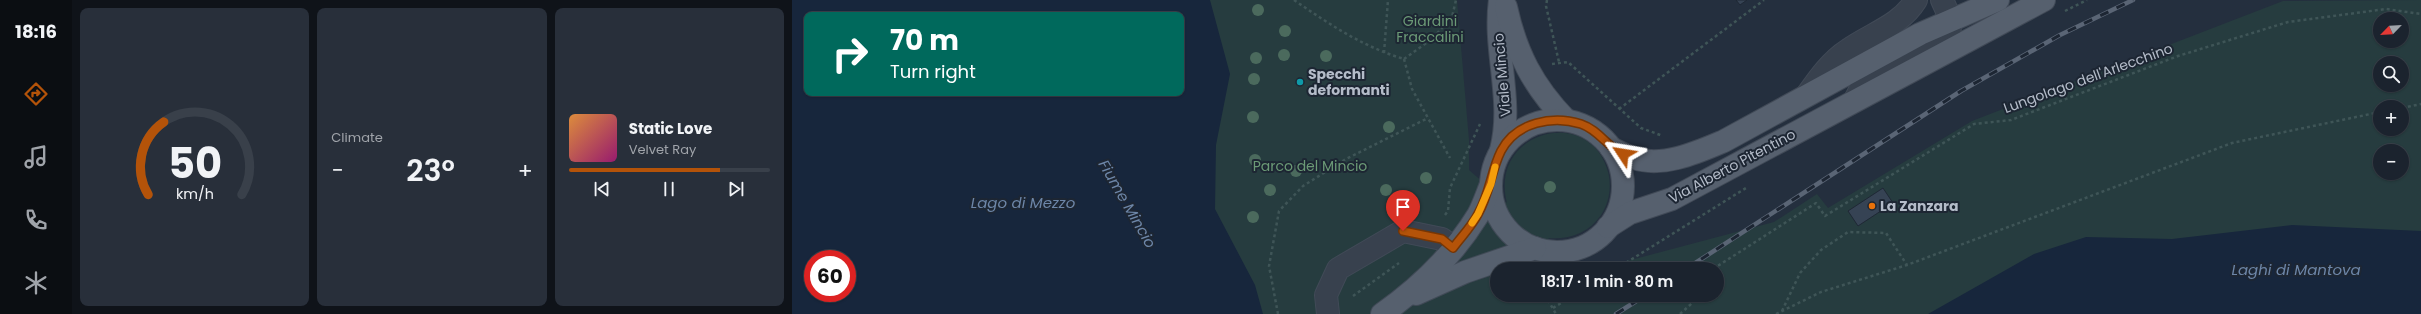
<!DOCTYPE html>
<html lang="en">
<head>
<meta charset="utf-8">
<style>
  :root { --surface:#1b232e; --page:#282f3a; --text:#f1f3f6; --muted:#a0a4aa; --line:#39404a; --accent:#b45309 }
  body { margin:0; font-family:Poppins,sans-serif; background:var(--page); color:var(--text); height:100vh; display:flex; flex-direction:column; font-size:15px; white-space:nowrap }
  * { box-sizing:border-box; margin:0 }
  p { font-size:13px; color:var(--muted) }
  .icon { flex:none; width:22px; height:22px; fill:none; stroke:currentColor; stroke-width:2; stroke-linecap:round; stroke-linejoin:round }
  .map { position:relative; flex:1; overflow:hidden }
  .side { display:flex; flex-direction:column; gap:8px; padding:8px; background:#0f1319; width:720px }
  .side>* { flex:none }
  .banner { position:absolute; left:12px; top:12px; width:380px; height:84px; border-radius:8px; box-shadow:0 1px 3px #0004,0 0 0 1px var(--line); background:#00695c; color:#fff; overflow:hidden }
  .needle { width:26px; rotate:245deg }
  .controls { position:absolute; left:1581px; top:12px; display:grid; gap:8px }
  .controls a { display:grid; place-items:center; width:36px; height:36px; border-radius:50%; background:var(--surface); box-shadow:0 1px 3px #0004,0 0 0 1px var(--line); font-size:20px }
  .speed { position:absolute; left:12px; top:250px; display:flex; gap:8px; font-size:20px; font-weight:700; text-align:center }
  .speed>* { display:grid; place-content:center; width:52px; height:52px; border-radius:50%; background:var(--surface); box-shadow:0 1px 3px #0004,0 0 0 1px var(--line); line-height:1 }
  .speed .limit { border:6px solid #d22; background:#fff; color:#111 }
  .pin { position:absolute; display:grid; place-items:center; width:34px; height:34px; color:#fff; margin:-41px -17px; border-radius:50% 50% 50% 0; rotate:-45deg; box-shadow:0 0 4px #0007 }
  .pin .icon { rotate:45deg }
  .me { position:absolute; width:44px; margin:-22px; rotate:303deg; stroke-linejoin:round; filter:drop-shadow(0 0 3px #0008) }
  .turn { display:flex; align-items:center; gap:14px; height:84px; padding:0 20px; font-size:18px }
  .turn .icon { width:52px; height:52px; stroke-width:2.5 }
  .turn b { display:block; font-size:28px; line-height:34px }
  .big { font-size:30px; font-weight:600; line-height:1.1 }
  .side .card { flex:1; display:flex; flex-direction:column; justify-content:center; gap:6px; min-width:0; padding:0 14px; border-radius:8px; background:var(--page) }
  .side .dial { align-items:center; gap:0 }
  .dial svg { height:104px; overflow:visible; fill:none; stroke:var(--line); stroke-width:7; stroke-linecap:round; text-anchor:middle }
  .dial text { fill:var(--text); stroke:none }
  .song { display:flex; align-items:center; gap:12px }
  .cover { width:48px; height:48px; border-radius:6px; background:linear-gradient(135deg,hsl(30 70% 55%),hsl(320 70% 35%)) }
  .played { height:4px; border-radius:2px; background:linear-gradient(90deg,var(--accent) 75%,var(--line) 75%) }
  .keys { display:flex; justify-content:space-around; direction:ltr }
  .heat { display:flex; justify-content:space-between; align-items:center; font-size:22px; direction:ltr }
  .side .tiles { flex:1; display:grid; gap:8px; grid-template-columns:repeat(3,1fr) }
  .trip { position:absolute; left:698px; top:262px; width:234px; height:40px; border-radius:20px; background:var(--surface); box-shadow:0 1px 3px #0004,0 0 0 1px var(--line); font-weight:600; line-height:40px; text-align:center }
  main { display:flex; flex:1; min-height:0 }
  .dock { display:flex; flex-direction:column; width:72px; justify-content:space-around; align-items:center; background:#0b0e12; color:var(--muted) }
  .dock .icon { width:28px; height:28px }
  .dock .current { color:var(--accent) }
  .dock b { font-size:18px; color:var(--text) }
  .map>svg:first-child { display:block }
</style>
</head>
<body>
<main>
<nav class="dock">
<b>18:16</b>
<svg class="icon current" aria-label="directions" viewBox="0 0 24 24"><path d="M12 3l9 9-9 9-9-9zM9 14v-3h6M13 9l2 2-2 2"/></svg>
<svg class="icon" aria-label="music" viewBox="0 0 24 24"><path d="M9 18V5l10-2v13"/><circle cx="6" cy="18" r="3"/><circle cx="16" cy="16" r="3"/></svg>
<svg class="icon" aria-label="phone" viewBox="0 0 24 24"><path d="M5 4h4l2 5-3 2q2 4 5 5l2-3 5 2v4C11 20 4 13 5 4z"/></svg>
<svg class="icon" aria-label="climate" viewBox="0 0 24 24"><path d="M12 3v18M4 7l16 10M4 17L20 7"/></svg>
</nav>
<section class="side">
<div class="tiles">
<div class="card dial"><svg viewBox="0 0 100 80">
<path d="M14 69A42 42 0 1 1 86 69"/>
<path d="M14 69A42 42 0 0 1 26 13" stroke="#b45309"/>
<text x="50" y="56" font-size="32" font-weight="700">50</text>
<text x="50" y="72" font-size="11">km/h</text>
</svg></div>
<div class="card"><p>Climate</p>
<div class="heat"><a>−</a><b class="big">23°</b><a>+</a></div>
</div>
<div class="card">
<div class="song"><i class="cover"></i><div><b>Static Love</b><p>Velvet Ray</p></div></div>
<div class="played"></div>
<div class="keys"><svg class="icon" aria-label="previous" viewBox="0 0 24 24"><path d="M18 5L8 12l10 7zM5 5v14"/></svg><svg class="icon" aria-label="pause" viewBox="0 0 24 24"><path d="M8 5v14M16 5v14"/></svg><svg class="icon" aria-label="next" viewBox="0 0 24 24"><path d="M6 5l10 7-10 7zM19 5v14"/></svg></div>
</div>
</div>
</section>
<div class="map">
<svg width="1629" height="314" viewBox="0 0 1629 314">
  <rect width="100%" height="100%" fill="#242f3e"/>
  <path fill="#263c3f" fill-rule="evenodd" d="M0,0H665L677,140V170L715,203C696,131 798,104 816,172C820,187 817,203 809,215C797,233 776,240 756,238L792,269H705V295H925V269H805L982,222L1025,194L1036,208L1180,121L1491,1L1629,0V314H0ZM15,15H389V93H15ZM1588,19H1610V41H1588ZM1588,63H1610V85H1588ZM1588,107H1610V129H1588ZM1588,151H1610V173H1588ZM21,259H55V293H21Z"/>
  <g fill="#17263c" fill-rule="evenodd">
    <path d="M0,0H418L438,74L424,145L423,209L463,285L471,314H0ZM15,15H389V93H15ZM21,259H55V293H21Z"/>
    <path d="M1500,225L1629,231V314H1136L1242,254L1294,237L1380,239Z"/>
  </g>
  <g fill="#364354" stroke="#1f2835">
    <path d="M944,0H955L948,5Z"/>
    <path d="M1091,188L1101,203L1066,226L1056,211Z"/>
  </g>
  <g fill="none" stroke-linecap="round" stroke-linejoin="round">
    <g stroke="#414a57" stroke-width="24">
      <g id="minor">
        <path d="M1015,95C1027,78 1039,61 1056,50C1080,33 1108,26 1124,0"/>
        <path d="M1063,100L1069,88L1078,79L1155,37C1162,23 1156,13 1150,0"/>
        <path d="M536,314L534,295L546,269L611,231L650,239L661,248"/>
      </g>
    </g>
    <g stroke="#414a57" stroke-width="24">
      <g id="major">
        <path d="M708,0C701,50 722,100 709,150"/>
        <path d="M714,7C724,53 741,86 774,120"/>
        <circle cx="765" cy="186" r="66"/>
        <path d="M819,148C827,152 834,156 842,158C871,168 906,152 932,141L1128,34L1206,0"/>
        <path d="M816,227L838,213L880,199L1252,0"/>
        <path d="M624,294L673,272L743,248"/>
        <path d="M590,314C627,288 662,254 686,215C691,206 695,194 699,184"/>
      </g>
    </g>
    <g stroke="#3f5557" stroke-width="2.5" stroke-dasharray="3 3" stroke-linecap="butt">
      <path d="M502,0C537,24 571,47 612,59"/>
      <path d="M755,0L754,6L767,62"/>
      <path d="M1273,11L1295,0"/>
      <path d="M592,53L596,0"/>
      <path d="M612,59L620,89L658,158"/>
      <path d="M612,59L640,39L660,17L664,0"/>
      <path d="M760,64L776,62L849,128L871,136"/>
      <path d="M1610,108L1629,104"/>
      <path d="M827,109L972,0"/>
      <path d="M653,215L656,211L658,188L688,124"/>
      <path d="M824,269L954,188"/>
      <path d="M921,269L1024,203L1033,216L1182,124L1219,120L1386,56L1496,22L1594,9L1629,14"/>
      <path d="M753,295L764,314"/>
      <path d="M561,296L607,263"/>
      <path d="M761,308L782,295"/>
      <path d="M990,311L1008,273L1029,250L1056,232L1094,233L1115,265"/>
      <path d="M486,314L477,266L487,211L511,186L554,159L636,118"/>
      <path d="M888,314L909,295"/>
      <path d="M984,314L1029,292L1115,265L1440,143L1588,112"/>
    </g>
    <use href="#minor" stroke="#38414e" stroke-width="22"/>
    <use href="#major" stroke="#56606e" stroke-width="22"/>
    <g stroke="#5a6575" stroke-width="4.5">
      <g id="rail">
        <path d="M894,269L1169,91L1268,35L1341,0"/>
        <path d="M824,314L854,295"/>
      </g>
    </g>
    <use href="#rail" stroke="#1d2633" stroke-width="3" stroke-dasharray="9" stroke-linecap="butt"/>
  </g>
  <g fill="#4b6a5d">
    <circle cx="466" cy="10" r="6"/>
    <circle cx="493" cy="31" r="6"/>
    <circle cx="492" cy="55" r="6"/>
    <circle cx="534" cy="56" r="6"/>
    <circle cx="464" cy="58" r="6"/>
    <circle cx="462" cy="79" r="6"/>
    <circle cx="461" cy="117" r="6"/>
    <circle cx="597" cy="127" r="6"/>
    <circle cx="463" cy="160" r="6"/>
    <circle cx="504" cy="171" r="6"/>
    <circle cx="634" cy="178" r="6"/>
    <circle cx="758" cy="187" r="6"/>
    <circle cx="478" cy="190" r="6"/>
    <circle cx="594" cy="190" r="6"/>
    <circle cx="461" cy="217" r="6"/>
  </g>
  <g fill="none" stroke-linecap="round" stroke-linejoin="round">
    <g stroke="#753606" stroke-width="10">
      <path id="route" d="M611,231L650,239L661,248C669,237 680,226 686,214C698,193 699,171 709,151C724,122 761,115 789,124C807,130 815,147 831,154"/>
    </g>
    <use href="#route" stroke="#b45309" stroke-width="7"/>
    <path stroke="#f59e0b" stroke-width="7" d="M680,223L686,214L699,184L703,167"/>
  </g>
  <circle fill="#0f9aa8" stroke="#1d2633" stroke-width="1.5" cx="508" cy="82" r="4"/>
  <circle fill="#e8710a" stroke="#1d2633" stroke-width="1.5" cx="1080" cy="206" r="4"/>
  <g text-anchor="middle" stroke-width="4" stroke-linejoin="round" paint-order="stroke">
    <g font-size="14" fill="#6b9a76" stroke="#1d2633">
      <text x="638" y="26">Giardini<tspan x="638" dy="16">Fraccalini</tspan></text>
      <text x="518" y="171">Parco del Mincio</text>
    </g>
    <g font-size="14" font-weight="bold" fill="#b4bcc9" stroke="#1d2633" text-anchor="start">
      <text x="516" y="79">Specchi<tspan x="516" dy="16">deformanti</tspan></text>
      <text x="1088" y="211">La Zanzara</text>
    </g>
    <g font-size="14" fill="#b4bcc9" stroke="#1d2633">
      <text transform="translate(710 75) rotate(-95)" y="5">Viale Mincio</text>
      <text transform="translate(1296 78) rotate(-20)" y="5">Lungolago dell'Arlecchino</text>
      <text transform="translate(940 166) rotate(-28)" y="5">Via Alberto Pitentino</text>
    </g>
    <g font-size="15" font-style="italic" fill="#6d86a8" stroke="#1d2633">
      <text x="231" y="208">Lago di Mezzo</text>
      <text transform="translate(335 204) rotate(60)" y="5">Fiume Mincio</text>
      <text x="1504" y="275">Laghi di Mantova</text>
    </g>
  </g>
</svg>
<div class="controls">
<a><svg class="needle" viewBox="-14 -14 28 28"><path d="M0-13l5 13h-10z" fill="#e53935"/><path d="M0 13l5-13h-10z" fill="#a0a4aa"/></svg></a>
<a><svg class="icon" aria-label="search" viewBox="0 0 24 24"><circle cx="10" cy="10" r="6"/><path d="M15 15l6 6"/></svg></a>
<a>+</a>
<a>−</a>
</div>
<div class="speed"><div class="limit">60</div></div>
<div class="pin" style="left:611px;top:231px;background:#d93025"><svg class="icon" aria-label="arrive" viewBox="0 0 24 24"><path d="M6 21V4h12l-3 4 3 4H6"/></svg></div>
<svg class="me" style="left:831px;top:154px" viewBox="-20 -20 40 40"><path d="M0-17L14 15 0 8-14 15z" fill="#b45309" stroke="#fff" stroke-width="4"/></svg>
<div class="trip">18:17 · 1 min · 80 m</div>
<div class="banner">
<div class="turn"><svg class="icon" aria-label="right" viewBox="0 0 24 24"><path d="M7 20v-9h11M14 6l5 5-5 5"/></svg><div><b>70 m</b>Turn right</div></div>
</div>
</div>
</main>
</body>
</html>
